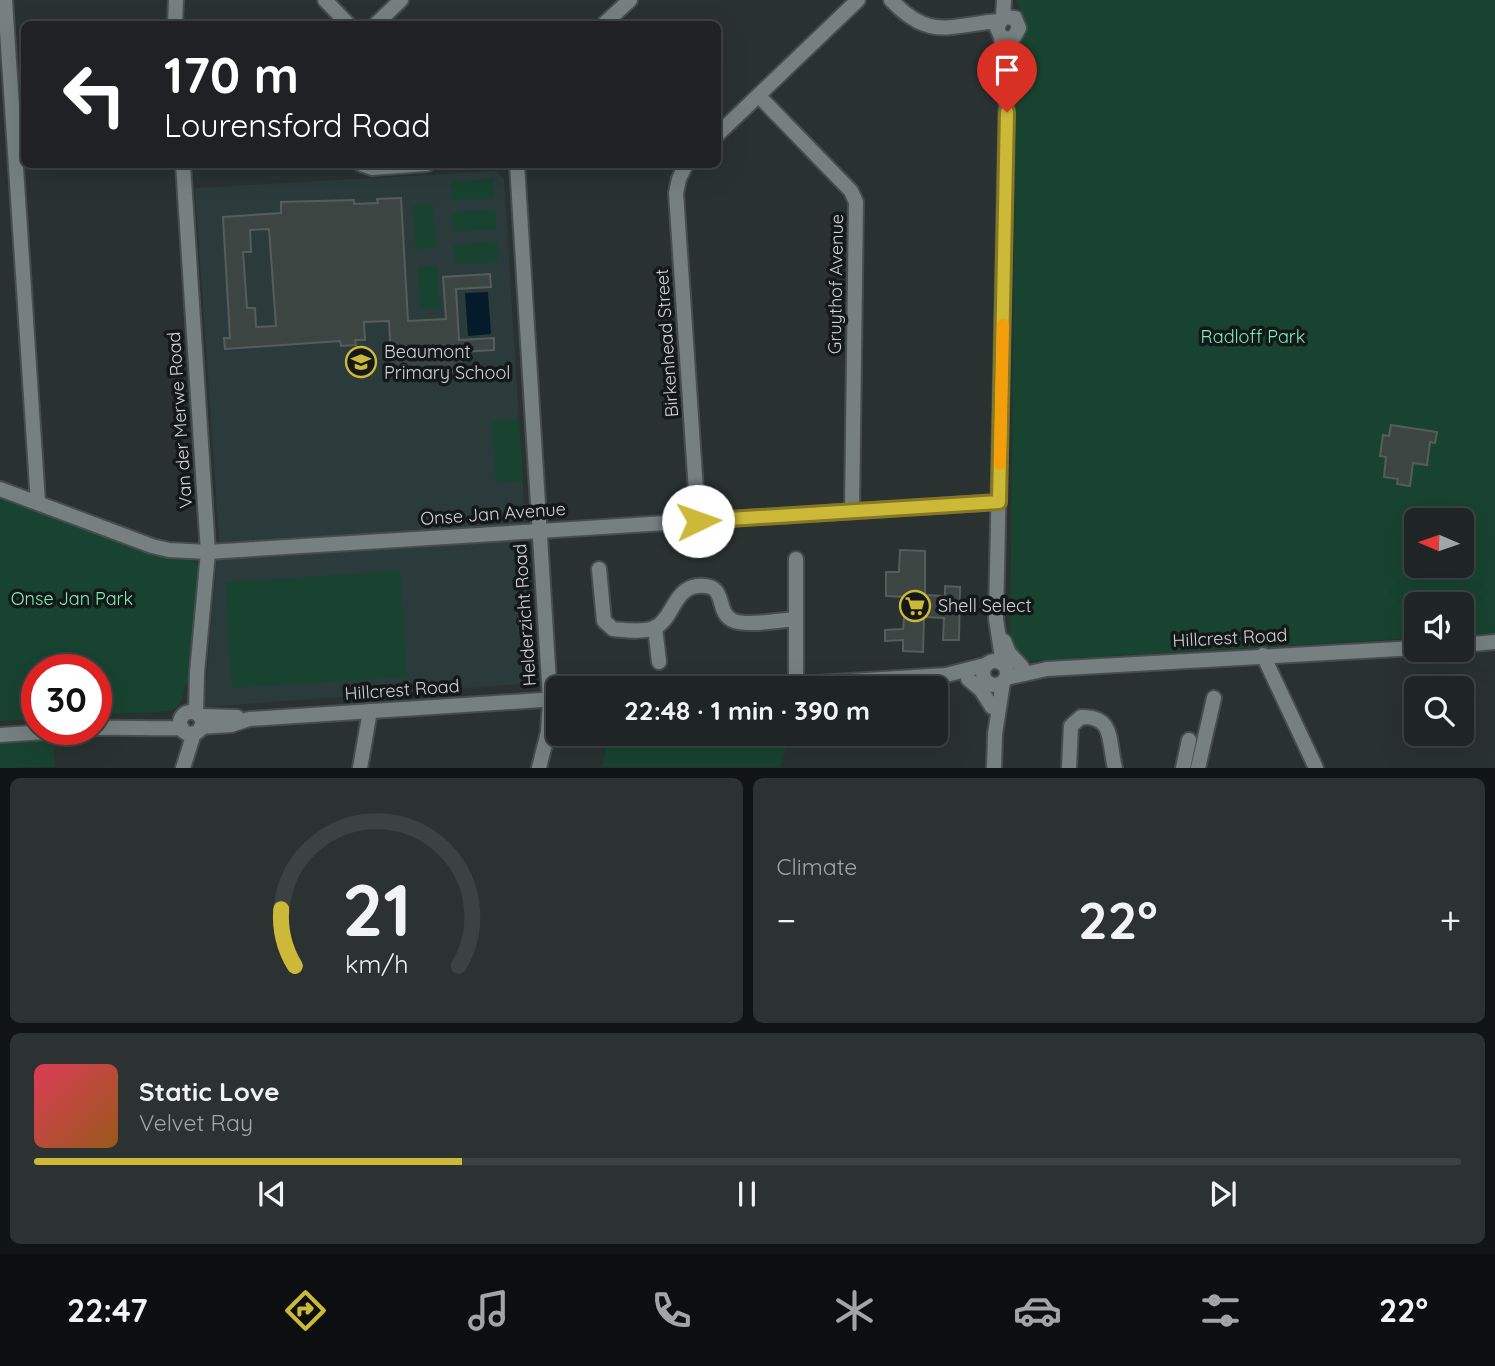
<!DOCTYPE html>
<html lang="en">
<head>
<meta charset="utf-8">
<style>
  :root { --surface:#1f2525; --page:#2c3132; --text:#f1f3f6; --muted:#a1a5a7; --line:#3c4242; --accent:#cdb938 }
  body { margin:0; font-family:Quicksand,sans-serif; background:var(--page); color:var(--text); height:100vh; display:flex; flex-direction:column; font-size:26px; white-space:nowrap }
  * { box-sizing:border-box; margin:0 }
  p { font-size:23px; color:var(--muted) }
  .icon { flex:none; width:38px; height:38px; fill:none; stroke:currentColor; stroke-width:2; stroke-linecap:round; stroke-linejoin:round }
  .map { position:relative; height:768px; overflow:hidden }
  .details { display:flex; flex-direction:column; gap:10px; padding:10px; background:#111414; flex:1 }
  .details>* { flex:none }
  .guide { position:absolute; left:21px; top:21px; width:700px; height:147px; border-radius:10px; box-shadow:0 7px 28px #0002,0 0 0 2px var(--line); background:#202124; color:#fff; overflow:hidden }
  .needle { width:46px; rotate:272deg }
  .tools { position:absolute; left:1404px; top:508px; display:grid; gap:14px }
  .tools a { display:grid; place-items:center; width:70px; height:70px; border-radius:10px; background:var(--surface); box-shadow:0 7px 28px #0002,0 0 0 2px var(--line); font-size:35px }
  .speed { position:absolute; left:21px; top:654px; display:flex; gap:14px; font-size:35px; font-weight:700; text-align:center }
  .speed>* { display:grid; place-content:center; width:91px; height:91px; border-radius:50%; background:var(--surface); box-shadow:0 7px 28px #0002,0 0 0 2px var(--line); line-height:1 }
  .speed .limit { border:10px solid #d22; background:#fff; color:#111 }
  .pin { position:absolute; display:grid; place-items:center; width:60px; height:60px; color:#fff; margin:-72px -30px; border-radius:50% 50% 50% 0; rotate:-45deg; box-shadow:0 0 7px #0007 }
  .pin .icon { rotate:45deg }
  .me { position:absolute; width:77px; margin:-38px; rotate:87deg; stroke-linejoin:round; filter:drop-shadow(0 0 5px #0008) }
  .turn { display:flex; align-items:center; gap:24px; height:147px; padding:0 28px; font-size:32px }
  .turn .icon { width:91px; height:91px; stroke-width:2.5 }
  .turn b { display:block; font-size:49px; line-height:60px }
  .big { font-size:52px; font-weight:800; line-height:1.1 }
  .details .widget { flex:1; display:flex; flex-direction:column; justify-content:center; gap:10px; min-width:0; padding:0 24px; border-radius:10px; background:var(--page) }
  .details .dial { align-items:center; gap:0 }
  .dial svg { height:182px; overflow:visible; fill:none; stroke:var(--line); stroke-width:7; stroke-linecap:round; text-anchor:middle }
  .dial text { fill:var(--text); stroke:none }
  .song { display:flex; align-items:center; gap:21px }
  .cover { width:84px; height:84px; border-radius:10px; background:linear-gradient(135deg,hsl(350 70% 55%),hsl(30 70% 35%)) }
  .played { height:7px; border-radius:4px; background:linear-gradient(90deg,var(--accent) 30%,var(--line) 30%) }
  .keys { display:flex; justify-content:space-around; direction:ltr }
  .heat { display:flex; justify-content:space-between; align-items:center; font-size:38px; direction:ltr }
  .details .tiles { flex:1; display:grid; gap:10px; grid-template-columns:1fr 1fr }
  .widget:last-child { grid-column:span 2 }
  .trip { position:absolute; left:546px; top:676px; width:402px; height:70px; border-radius:10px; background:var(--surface); box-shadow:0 7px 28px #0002,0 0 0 2px var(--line); font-weight:800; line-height:70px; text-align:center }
  .tab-bar { display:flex; height:112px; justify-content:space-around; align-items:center; background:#0c0f0f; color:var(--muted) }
  .tab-bar .icon { width:49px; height:49px }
  .tab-bar .selected { color:var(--accent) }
  .tab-bar b { font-size:32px; color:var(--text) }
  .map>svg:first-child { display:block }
</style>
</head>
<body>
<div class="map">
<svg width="1495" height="768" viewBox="0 0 1495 768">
  <rect width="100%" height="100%" fill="#293131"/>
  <path fill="#2b3b3c" d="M496,171L504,179L535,683L204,707L219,536L195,188Z"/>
  <g fill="#184330" fill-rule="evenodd">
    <path d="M1017,0H1495V633L1461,635V604H1416V638L1025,661L1010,645L1016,60L1025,27ZM1416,520H1461V565H1416Z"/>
    <path d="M493,179L495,198L452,201L451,182Z"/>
    <path d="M433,204L436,248L416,249L413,205Z"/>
    <path d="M495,209L496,229L454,232L452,212Z"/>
    <path d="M497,241L499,262L455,265L454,245Z"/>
    <path d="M437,266L440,308L420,309L418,267Z"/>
    <path d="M519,419L523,481L496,483L492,420Z"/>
    <path d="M0,496L172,557L189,559L196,563L199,570L189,684H185C183,697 183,706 170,711L96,715V670H37V719L0,721Z"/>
    <path d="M400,571L407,677L232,688L225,582Z"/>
    <path d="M609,733H789L781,767H602Z"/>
    <path d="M53,738L55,767L0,768V742Z"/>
  </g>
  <path fill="#051a2a" d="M488,292L491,334L468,336L465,293Z"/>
  <g fill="#3d4543" stroke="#555d5b" stroke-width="2" fill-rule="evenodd">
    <path d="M401,198L408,321L446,319L443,277L490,274L491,287L456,289L459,340L494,338V350L461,352L462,371L441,372V368L411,370L412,374L392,375L389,321L364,322L365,340H355L356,345L341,346L340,341L225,349L224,338H230L223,217L281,213V202L354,200V204L378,203L377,199ZM269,229L276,326L256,327L255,308H247L243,252H251L250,230Z"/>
    <path d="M1391,425L1437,432L1435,443L1430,442L1427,465L1413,463L1410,486L1397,484L1398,479L1384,477L1386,457L1380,456L1383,435L1389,436Z"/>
    <path d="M900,550L925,551V595L945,596V586L960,587L959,640H943L944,618L924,617L923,652L903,651V640L885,641V630L903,629L906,597L886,596V572H899Z"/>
  </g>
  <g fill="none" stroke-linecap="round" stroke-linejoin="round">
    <g stroke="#474d4d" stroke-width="18">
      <g id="minor">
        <path d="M5,0L38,503"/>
        <path d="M325,0L348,24"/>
        <path d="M891,0C930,41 949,25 999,21"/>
        <path d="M175,24L176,0"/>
        <path d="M376,24L401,0"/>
        <path d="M604,24L630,0"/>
        <path d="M1001,37L1008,39L1014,37L1019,28L1015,18L1003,17"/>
        <path d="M759,96L851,191L856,202L852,511"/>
        <path d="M718,134L858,0"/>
        <path d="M183,164L208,552L197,673L196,713"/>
        <path d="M361,164L372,168L427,164"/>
        <path d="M517,164L550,699L548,732L539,768"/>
        <path d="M686,164L679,179L676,193L698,521"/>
        <path d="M0,489L152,546L169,550L208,552L999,502"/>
        <path d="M599,569L604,621L613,629C625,630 645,633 656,627C673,618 674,589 697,586C729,583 714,610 732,620C745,627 780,620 796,619"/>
        <path d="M655,627L659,662"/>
        <path d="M1004,641L1009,653L1022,667"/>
        <path d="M1461,645L1495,642"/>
        <path d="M1263,655L1316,768"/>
        <circle cx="995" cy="673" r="12"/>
        <path d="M1003,664L996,619L1007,84L1001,37L997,28L1003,17L1004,0"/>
        <path d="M1006,678L1047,669L1416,648"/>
        <path d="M968,679L981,690L992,707"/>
        <path d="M796,684V559"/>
        <path d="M738,688L946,675L985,665"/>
        <circle cx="191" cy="723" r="11"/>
        <path d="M200,716L237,717"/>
        <path d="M201,727L231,725L249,719L557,699"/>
        <path d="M96,728C125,727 153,729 182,728"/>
        <path d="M0,735L76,730"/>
        <path d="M183,768L194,733"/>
        <path d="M360,768L370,711"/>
        <path d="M994,768L995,734L1003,682"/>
        <path d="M1069,768L1071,726L1081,717C1115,716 1108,741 1115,768"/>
        <path d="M1183,768L1189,740"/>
        <path d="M1198,768L1214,698"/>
      </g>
    </g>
    <use href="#minor" stroke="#778081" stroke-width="14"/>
  </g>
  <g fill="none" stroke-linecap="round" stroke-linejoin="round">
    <g stroke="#857824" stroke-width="18">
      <path id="route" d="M698,521L999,502L1007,112"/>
    </g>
    <use href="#route" stroke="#cdb938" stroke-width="12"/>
    <path stroke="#f59e0b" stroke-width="12" d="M1000,464L1003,325"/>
  </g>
  <defs>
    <g id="school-ring" transform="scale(1.575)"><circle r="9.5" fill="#151818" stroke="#cdb938" stroke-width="1.5"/><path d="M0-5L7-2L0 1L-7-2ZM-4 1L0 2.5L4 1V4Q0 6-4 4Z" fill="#cdb938"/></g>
    <g id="supermarket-ring" transform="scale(1.575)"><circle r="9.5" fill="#151818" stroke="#cdb938" stroke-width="1.5"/><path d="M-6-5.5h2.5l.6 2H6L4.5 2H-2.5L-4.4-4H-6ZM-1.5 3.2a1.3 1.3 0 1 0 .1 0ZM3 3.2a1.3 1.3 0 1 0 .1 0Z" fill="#cdb938"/></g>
  </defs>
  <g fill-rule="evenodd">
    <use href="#school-ring" x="361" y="362"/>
    <use href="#supermarket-ring" x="915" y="606"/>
  </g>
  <g text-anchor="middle" stroke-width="7" stroke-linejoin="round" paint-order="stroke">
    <g font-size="18" fill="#cfd4d4" stroke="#151818">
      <text transform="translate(836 284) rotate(-89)" y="6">Gruythof Avenue</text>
      <text transform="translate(667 343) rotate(-94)" y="6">Birkenhead Street</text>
      <text transform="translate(180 420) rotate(-94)" y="6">Van der Merwe Road</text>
      <text transform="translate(493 514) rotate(-4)" y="6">Onse Jan Avenue</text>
      <text transform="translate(525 615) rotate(-94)" y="6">Helderzicht Road</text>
      <text transform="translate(1230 638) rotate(-3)" y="6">Hillcrest Road</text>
      <text transform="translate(402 690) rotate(-4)" y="6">Hillcrest Road</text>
    </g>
    <g font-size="18" fill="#7bf1ba" stroke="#151818">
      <text x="1253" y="343">Radloff Park</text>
      <text x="72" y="605">Onse Jan Park</text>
    </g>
    <g font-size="18" fill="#cfd4d4" stroke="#151818" text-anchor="start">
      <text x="384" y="358">Beaumont<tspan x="384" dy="21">Primary School</tspan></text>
      <text x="938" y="612">Shell Select</text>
    </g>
  </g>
</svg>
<div class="tools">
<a><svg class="needle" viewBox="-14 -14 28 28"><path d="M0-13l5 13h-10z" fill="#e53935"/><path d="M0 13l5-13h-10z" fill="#a1a5a7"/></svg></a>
<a><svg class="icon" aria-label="sound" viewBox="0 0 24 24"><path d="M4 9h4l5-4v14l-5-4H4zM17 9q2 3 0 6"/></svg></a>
<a><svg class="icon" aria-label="search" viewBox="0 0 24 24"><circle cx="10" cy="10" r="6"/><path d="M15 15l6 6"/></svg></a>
</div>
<div class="speed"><div class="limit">30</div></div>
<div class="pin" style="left:1007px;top:112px;background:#d93025"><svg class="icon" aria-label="arrive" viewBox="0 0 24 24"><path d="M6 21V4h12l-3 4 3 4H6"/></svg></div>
<svg class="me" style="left:698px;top:521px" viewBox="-20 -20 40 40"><circle r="19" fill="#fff"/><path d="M0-13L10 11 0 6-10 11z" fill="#cdb938"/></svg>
<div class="trip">22:48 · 1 min · 390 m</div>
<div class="guide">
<div class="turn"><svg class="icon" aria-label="left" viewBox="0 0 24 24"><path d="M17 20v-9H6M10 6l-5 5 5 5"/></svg><div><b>170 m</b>Lourensford Road</div></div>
</div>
</div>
<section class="details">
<div class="tiles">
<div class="widget dial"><svg viewBox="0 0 100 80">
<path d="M14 69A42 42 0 1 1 86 69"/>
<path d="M14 69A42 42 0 0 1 8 44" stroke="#cdb938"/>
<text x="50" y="56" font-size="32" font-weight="700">21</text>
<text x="50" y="72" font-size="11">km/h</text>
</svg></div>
<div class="widget"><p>Climate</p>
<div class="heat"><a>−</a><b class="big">22°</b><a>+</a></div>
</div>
<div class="widget">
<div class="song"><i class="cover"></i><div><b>Static Love</b><p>Velvet Ray</p></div></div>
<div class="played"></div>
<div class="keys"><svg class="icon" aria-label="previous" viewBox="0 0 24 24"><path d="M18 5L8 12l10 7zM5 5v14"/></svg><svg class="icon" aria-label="pause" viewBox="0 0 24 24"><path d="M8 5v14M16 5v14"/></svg><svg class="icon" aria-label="next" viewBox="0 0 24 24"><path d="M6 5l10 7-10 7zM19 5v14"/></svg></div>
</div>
</div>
</section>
<nav class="tab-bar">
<b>22:47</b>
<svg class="icon selected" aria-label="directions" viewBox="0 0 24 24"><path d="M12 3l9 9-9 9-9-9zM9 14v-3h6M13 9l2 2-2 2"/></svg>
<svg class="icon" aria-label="music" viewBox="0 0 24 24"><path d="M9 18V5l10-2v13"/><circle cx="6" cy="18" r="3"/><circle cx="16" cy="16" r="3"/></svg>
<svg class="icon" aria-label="phone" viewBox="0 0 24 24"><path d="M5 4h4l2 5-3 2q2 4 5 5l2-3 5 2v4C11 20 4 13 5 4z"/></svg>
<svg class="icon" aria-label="climate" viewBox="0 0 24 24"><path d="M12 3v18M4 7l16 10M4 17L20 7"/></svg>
<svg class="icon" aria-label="car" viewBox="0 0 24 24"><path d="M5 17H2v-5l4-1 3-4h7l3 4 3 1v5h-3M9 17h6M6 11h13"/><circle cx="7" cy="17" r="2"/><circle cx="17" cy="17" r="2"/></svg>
<svg class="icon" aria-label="filters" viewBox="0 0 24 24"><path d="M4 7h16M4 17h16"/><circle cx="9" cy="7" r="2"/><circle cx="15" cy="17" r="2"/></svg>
<b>22°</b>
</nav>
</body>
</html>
